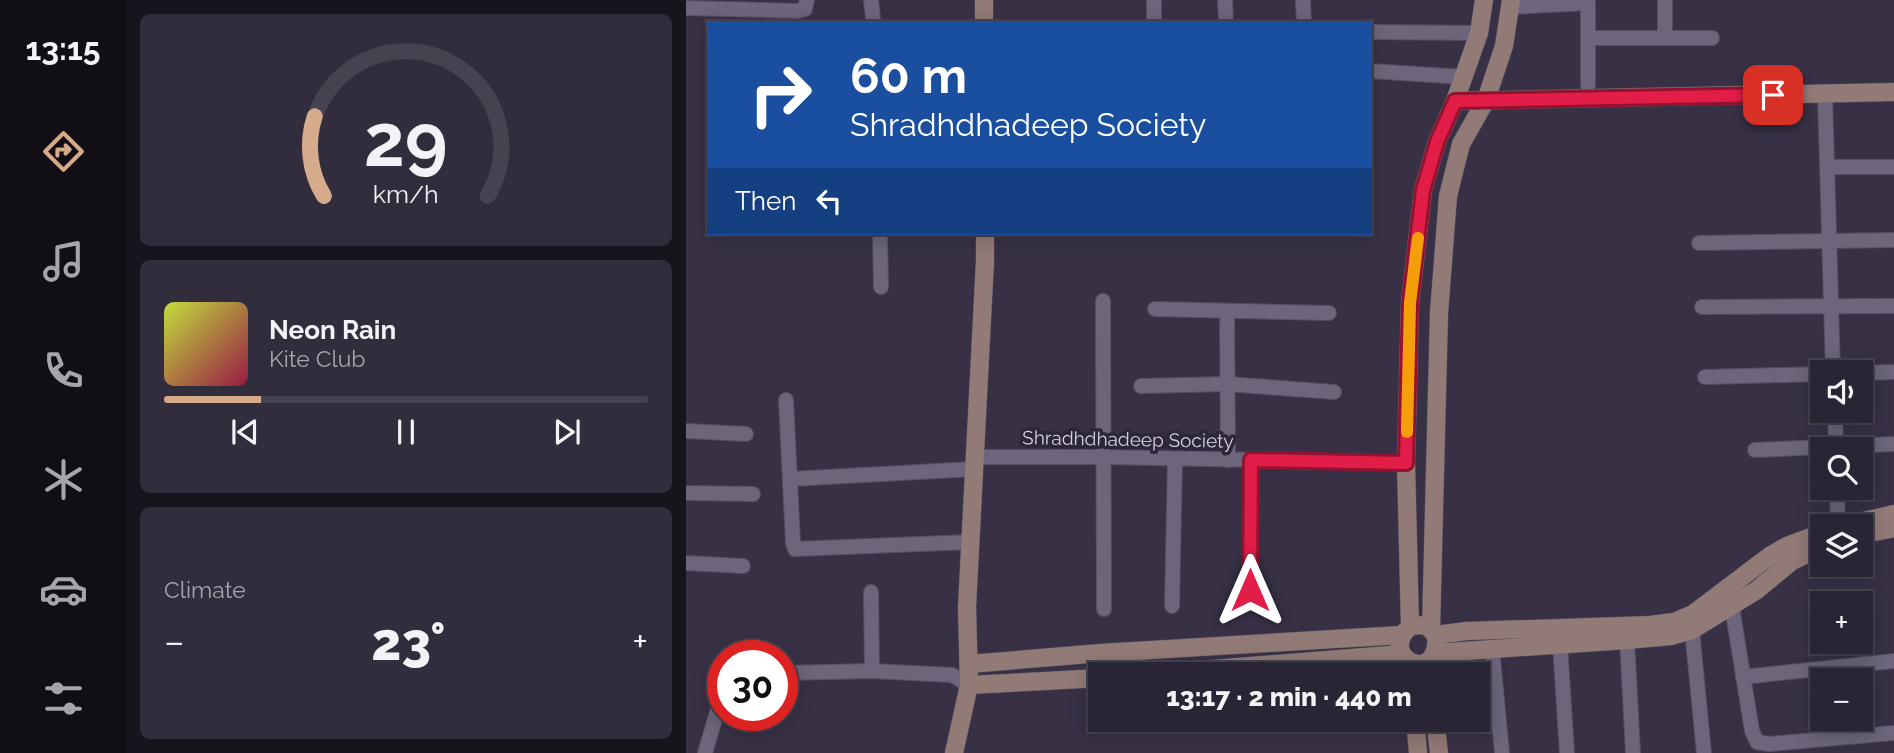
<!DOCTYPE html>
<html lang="en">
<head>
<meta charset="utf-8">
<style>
  :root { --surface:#2a2534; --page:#322d3c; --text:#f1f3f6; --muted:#a5a5ac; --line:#46424f; --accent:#d6ab8b }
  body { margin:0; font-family:Raleway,sans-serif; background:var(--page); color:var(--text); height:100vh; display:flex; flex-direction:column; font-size:26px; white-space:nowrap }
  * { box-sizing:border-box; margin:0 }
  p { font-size:23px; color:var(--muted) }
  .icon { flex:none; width:38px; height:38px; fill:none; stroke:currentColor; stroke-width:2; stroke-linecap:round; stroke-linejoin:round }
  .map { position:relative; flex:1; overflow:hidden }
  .details { display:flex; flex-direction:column; gap:14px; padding:14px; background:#17141d; width:560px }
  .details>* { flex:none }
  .hud { position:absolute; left:21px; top:21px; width:665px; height:214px; border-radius:0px; box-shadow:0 4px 18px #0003,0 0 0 2px var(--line); background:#1a4fa0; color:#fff; overflow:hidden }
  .buttons { position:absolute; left:1124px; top:360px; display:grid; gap:14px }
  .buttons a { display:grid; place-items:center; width:63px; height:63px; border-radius:0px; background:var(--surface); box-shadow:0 4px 18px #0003,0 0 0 2px var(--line); font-size:35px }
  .speed { position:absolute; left:21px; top:640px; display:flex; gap:14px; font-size:35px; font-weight:700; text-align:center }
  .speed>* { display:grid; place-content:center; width:91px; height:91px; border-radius:50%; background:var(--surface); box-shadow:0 4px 18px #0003,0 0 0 2px var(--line); line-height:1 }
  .speed .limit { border:10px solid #d22; background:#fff; color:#111 }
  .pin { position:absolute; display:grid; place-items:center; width:60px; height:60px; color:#fff; margin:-30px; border-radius:14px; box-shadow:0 4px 10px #0006 }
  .me { position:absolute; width:77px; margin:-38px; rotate:0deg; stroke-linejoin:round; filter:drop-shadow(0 0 5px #0008) }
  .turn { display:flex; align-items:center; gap:24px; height:147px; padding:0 28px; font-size:32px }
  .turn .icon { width:91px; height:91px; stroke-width:2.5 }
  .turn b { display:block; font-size:49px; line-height:60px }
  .then { display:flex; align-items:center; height:66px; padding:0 28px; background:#0003; gap:14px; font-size:26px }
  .big { font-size:52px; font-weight:800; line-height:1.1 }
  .details .tile { flex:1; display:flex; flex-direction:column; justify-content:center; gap:10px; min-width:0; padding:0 24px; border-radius:10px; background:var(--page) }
  .details .dial { align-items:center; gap:0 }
  .dial svg { height:182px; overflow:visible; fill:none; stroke:var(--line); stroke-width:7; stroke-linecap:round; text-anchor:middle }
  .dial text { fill:var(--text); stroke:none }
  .song { display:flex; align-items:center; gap:21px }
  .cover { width:84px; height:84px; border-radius:10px; background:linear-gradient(135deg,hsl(70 70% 55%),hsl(340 70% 35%)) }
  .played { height:7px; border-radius:4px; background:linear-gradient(90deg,var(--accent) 20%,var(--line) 20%) }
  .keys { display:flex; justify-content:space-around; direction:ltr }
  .heat { display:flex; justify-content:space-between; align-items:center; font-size:38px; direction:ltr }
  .trip { position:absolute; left:402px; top:662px; width:402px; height:70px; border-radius:0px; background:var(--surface); box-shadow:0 4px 18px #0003,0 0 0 2px var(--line); font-weight:800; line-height:70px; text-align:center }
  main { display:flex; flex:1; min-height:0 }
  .dock { display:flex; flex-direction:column; width:126px; justify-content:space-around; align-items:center; background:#110f15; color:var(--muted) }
  .dock .icon { width:49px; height:49px }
  .dock .current { color:var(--accent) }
  .dock b { font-size:32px; color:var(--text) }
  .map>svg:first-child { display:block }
</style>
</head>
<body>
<main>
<nav class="dock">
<b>13:15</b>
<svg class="icon current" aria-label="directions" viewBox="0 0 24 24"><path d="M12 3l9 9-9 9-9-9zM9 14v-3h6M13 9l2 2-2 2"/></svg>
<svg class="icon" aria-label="music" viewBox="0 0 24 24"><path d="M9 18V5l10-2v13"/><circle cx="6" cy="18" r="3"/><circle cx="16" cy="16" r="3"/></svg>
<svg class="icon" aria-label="phone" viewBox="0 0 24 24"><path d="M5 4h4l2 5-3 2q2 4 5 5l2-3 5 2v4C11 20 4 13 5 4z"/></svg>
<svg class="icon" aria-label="climate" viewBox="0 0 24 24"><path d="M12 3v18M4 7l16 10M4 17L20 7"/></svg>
<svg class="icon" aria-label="car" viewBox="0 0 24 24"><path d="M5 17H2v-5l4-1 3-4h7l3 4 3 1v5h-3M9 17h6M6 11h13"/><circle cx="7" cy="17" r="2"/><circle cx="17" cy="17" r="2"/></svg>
<svg class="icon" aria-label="filters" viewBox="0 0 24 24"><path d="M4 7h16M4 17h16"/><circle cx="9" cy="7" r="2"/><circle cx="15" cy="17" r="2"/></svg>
</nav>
<section class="details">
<div class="tile dial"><svg viewBox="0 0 100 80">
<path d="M14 69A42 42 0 1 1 86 69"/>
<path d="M14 69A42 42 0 0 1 10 34" stroke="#d6ab8b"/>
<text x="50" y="56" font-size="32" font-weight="700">29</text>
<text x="50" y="72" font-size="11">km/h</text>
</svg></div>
<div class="tile">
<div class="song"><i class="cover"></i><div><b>Neon Rain</b><p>Kite Club</p></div></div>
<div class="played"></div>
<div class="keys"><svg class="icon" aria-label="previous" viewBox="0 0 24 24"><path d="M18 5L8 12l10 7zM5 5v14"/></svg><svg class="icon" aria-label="pause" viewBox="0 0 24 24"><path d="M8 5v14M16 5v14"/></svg><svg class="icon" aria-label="next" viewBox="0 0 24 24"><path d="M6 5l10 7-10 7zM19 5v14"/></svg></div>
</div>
<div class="tile"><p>Climate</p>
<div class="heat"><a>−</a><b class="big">23°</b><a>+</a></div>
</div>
</section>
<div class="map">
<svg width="1208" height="753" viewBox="0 0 1208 753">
  <rect width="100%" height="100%" fill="#383146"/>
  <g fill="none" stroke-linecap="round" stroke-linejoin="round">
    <g stroke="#555061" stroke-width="16">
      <g id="street">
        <path d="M185,0L187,18"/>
        <path d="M468,0V23"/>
        <path d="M539,0L540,23"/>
        <path d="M617,0L618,23"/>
        <path d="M902,0V85"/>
        <path d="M979,0V38"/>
        <path d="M824,7L902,3"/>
        <path d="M0,8L111,11L119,9L121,0"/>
        <path d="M684,32L793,33"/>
        <path d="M902,38H1026"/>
        <path d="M684,71L777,77"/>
        <path d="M1139,94L1147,373"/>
        <path d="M1141,167H1208"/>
        <path d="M194,233L195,287"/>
        <path d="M1013,243L1208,240"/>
        <path d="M417,301L418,609"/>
        <path d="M1016,307L1208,306"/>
        <path d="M469,309L643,313"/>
        <path d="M541,311L542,460"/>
        <path d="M1174,373L1208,372"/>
        <path d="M1019,377L1136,374"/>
        <path d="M455,386L541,384L648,392"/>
        <path d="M100,400L107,543L109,549L284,542"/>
        <path d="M1149,411L1150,450"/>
        <path d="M0,431L60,434"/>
        <path d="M1069,450L1208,444"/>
        <path d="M289,457H417L720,463"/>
        <path d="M104,479L288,469"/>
        <path d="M1151,488L1152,527"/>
        <path d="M0,493L67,494"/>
        <path d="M0,563L57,566"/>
        <path d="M564,590L565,460"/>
        <path d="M185,592L186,671"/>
        <path d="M486,606L489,459"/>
        <path d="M1046,607L1066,731L1071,742L1083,744L1208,733"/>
        <path d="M1006,630L1018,753"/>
        <path d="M941,640L947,753"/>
        <path d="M874,644L881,753"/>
        <path d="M806,648L816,753"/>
        <path d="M96,673L186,671L266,675L283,685"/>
        <path d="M1057,677L1208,661"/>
        <path d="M19,753L37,692"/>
      </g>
    </g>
    <g stroke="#555061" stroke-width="19">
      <g id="secondary">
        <path d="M298,23V0"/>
        <path d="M769,101L1208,92"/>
        <path d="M1152,527L1208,514"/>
        <path d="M1174,535L1208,528"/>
        <path d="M724,627C766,614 752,681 722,660C709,651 713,635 724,627L720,463L724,303L737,190L751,142L769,101L793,33L798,0"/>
        <path d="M745,630L753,313L762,196L775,144L800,100L818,46L825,0"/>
        <path d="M749,635L781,631L964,625L988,622L1007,614L1085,555L1101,546L1136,533"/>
        <path d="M749,653L941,640L985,636L1006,630L1071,590L1106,561L1136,547"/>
        <path d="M283,664L415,653L715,635"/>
        <path d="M464,674L716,654"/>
        <path d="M283,685L415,678"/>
        <path d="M729,719L732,753"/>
        <path d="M749,719L753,753"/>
        <path d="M268,753L283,685L281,607L299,261V233"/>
      </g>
    </g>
    <use href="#street" stroke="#6c657b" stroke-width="14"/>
    <use href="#secondary" stroke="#927a76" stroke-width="18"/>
  </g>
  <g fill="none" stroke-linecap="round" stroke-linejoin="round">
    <g stroke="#92132f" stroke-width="18">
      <path id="route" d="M564,590L565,460L720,463L724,303L737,190L751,142L769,101L1087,95"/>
    </g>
    <use href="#route" stroke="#e11d48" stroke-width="12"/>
    <path stroke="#f59e0b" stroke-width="12" d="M721,432L724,303L732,238"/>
  </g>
  <g text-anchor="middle" stroke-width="7" stroke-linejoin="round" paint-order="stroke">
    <g font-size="19" fill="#d3d0dd" stroke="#2e273b">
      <text transform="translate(442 439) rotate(1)" y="7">Shradhdhadeep Society</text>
    </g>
  </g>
</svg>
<div class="buttons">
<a><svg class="icon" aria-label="sound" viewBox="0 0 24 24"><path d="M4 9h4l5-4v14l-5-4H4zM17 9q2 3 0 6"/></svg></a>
<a><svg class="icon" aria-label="search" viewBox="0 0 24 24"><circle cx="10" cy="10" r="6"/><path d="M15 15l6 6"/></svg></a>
<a><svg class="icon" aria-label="layers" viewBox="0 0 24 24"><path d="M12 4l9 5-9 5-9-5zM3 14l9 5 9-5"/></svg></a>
<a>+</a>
<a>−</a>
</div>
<div class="speed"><div class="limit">30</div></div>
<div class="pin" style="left:1087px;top:95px;background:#d93025"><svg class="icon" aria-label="arrive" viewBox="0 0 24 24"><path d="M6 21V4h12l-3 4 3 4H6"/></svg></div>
<svg class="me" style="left:564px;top:590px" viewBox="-20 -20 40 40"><path d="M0-17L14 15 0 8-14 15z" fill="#e11d48" stroke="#fff" stroke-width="4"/></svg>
<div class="trip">13:17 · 2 min · 440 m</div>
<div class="hud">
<div class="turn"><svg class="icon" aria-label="right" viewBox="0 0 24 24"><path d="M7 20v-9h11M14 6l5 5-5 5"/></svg><div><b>60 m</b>Shradhdhadeep Society</div></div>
<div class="then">Then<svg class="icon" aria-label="left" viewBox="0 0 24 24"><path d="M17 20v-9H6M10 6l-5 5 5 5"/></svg></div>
</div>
</div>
</main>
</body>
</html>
